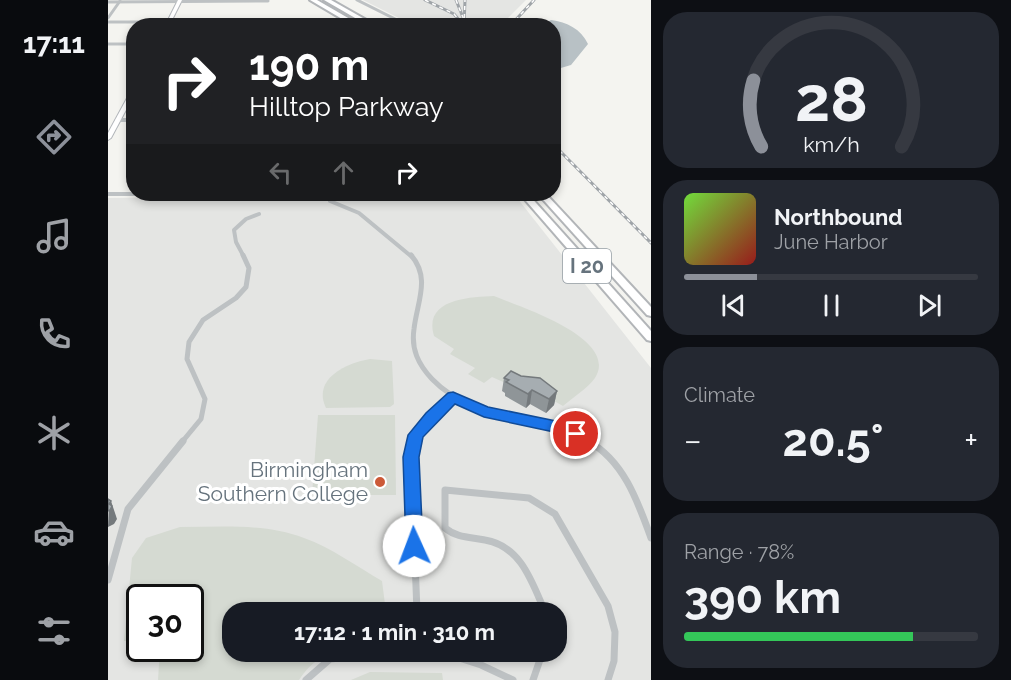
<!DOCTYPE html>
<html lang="en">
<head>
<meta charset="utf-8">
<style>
  :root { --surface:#171b24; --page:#242831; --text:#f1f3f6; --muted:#9ea1a6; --line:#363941; --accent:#8c9099 }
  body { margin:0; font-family:Raleway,sans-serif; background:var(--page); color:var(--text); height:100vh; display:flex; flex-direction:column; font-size:22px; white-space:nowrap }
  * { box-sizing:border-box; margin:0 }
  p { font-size:20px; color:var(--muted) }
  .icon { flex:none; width:33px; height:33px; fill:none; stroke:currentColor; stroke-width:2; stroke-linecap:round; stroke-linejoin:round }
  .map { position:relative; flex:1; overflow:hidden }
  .drawer { display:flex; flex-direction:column; gap:12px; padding:12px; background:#0d0f14; width:360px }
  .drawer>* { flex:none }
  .guide { position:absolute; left:18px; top:18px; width:435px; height:183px; border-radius:24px; box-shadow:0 3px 9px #0003; background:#202124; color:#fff; overflow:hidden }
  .speed { position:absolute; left:18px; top:584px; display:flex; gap:12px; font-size:30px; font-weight:700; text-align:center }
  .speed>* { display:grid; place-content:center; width:78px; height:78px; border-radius:50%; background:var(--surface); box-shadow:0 3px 9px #0003; line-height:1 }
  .speed .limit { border:3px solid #111; border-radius:9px; background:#fff; color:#111 }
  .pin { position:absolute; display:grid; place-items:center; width:51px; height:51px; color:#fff; margin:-26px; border:3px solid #fff; border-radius:50%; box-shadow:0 2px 6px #0007 }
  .me { position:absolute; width:66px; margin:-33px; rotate:358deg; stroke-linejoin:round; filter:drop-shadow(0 0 4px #0008) }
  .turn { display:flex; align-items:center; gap:21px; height:126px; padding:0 24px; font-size:27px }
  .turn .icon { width:78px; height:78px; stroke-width:2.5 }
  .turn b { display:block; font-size:42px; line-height:51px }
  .lanes { display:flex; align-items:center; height:57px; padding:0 24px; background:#0003; justify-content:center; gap:30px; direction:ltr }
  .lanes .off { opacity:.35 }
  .big { font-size:45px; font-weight:700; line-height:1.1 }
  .drawer .tile { flex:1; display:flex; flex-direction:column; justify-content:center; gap:9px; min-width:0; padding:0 21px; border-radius:24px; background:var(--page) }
  .drawer .dial { align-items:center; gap:0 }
  .dial svg { height:156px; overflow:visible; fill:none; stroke:var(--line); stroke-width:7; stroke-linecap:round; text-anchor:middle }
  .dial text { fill:var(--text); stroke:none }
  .song { display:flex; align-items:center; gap:18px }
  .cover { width:72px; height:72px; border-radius:9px; background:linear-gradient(135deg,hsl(100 70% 55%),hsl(0 70% 35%)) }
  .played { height:6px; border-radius:3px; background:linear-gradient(90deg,var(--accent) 25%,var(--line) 25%) }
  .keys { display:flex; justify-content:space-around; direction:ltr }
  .heat { display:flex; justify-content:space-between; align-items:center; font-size:33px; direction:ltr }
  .charge { height:9px; border-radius:4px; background:linear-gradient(90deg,#34c759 78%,var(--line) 0) }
  .trip { position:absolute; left:114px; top:602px; width:345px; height:60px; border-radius:24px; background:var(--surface); box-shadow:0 3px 9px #0003; font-weight:700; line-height:60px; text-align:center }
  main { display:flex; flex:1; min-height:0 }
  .tabs { display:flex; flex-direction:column; width:108px; justify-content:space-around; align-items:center; background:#090b0e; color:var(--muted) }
  .tabs .icon { width:42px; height:42px }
  .tabs .on { color:var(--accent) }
  .tabs b { font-size:27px; color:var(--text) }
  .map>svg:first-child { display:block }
</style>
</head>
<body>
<main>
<nav class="tabs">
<b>17:11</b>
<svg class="icon on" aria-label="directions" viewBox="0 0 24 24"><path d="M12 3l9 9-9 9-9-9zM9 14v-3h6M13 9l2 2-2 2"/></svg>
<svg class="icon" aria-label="music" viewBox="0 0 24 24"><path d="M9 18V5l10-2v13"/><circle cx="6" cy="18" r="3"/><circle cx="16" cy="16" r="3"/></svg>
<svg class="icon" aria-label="phone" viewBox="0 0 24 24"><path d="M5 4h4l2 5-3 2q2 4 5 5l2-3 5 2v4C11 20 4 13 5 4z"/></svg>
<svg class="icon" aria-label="climate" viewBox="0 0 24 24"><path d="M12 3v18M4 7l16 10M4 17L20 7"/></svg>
<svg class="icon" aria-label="car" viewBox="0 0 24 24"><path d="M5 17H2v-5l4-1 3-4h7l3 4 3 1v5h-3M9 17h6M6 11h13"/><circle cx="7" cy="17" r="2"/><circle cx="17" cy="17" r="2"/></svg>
<svg class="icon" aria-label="filters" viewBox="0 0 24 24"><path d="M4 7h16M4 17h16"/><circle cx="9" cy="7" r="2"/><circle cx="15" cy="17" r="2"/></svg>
</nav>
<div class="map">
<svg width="543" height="680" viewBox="0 0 543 680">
  <rect width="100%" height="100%" fill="#f4f4f0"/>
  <g fill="#e4e5e3" fill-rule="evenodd">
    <path d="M255,0H418L393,25L307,26Z"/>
    <path d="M91,194H406L543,368V680H0V198L90,197ZM32,597H82V648H32ZM124,612H448V651H124Z"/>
  </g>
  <g fill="#d5dad2">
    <path d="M386,296C412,307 512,338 487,378C480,388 464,398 455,406L410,381L404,386L384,377L376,383L360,374L367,368L342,354L346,349L326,336C315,299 361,297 386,296Z"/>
    <path d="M262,359L284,361L286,404L282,407L218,408C204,379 238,363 262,359Z"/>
    <path d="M210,415H287L288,495H204Z"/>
    <path d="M72,527C113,527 157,523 196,538C224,548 248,566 274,581L278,612H124V651H236C215,654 203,662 191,680H50L52,648H82V597H32L31,641H16L24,558L38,538Z"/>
    <path d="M262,672L334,673L335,680H243Z"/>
  </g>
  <path fill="#b8c1c5" d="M443,20C459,22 473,29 480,44L463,65L446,70V26L434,25Z"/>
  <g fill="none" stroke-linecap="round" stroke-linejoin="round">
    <g stroke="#b2b6ba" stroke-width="2">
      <g id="secondary">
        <path d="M70,0H74L61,26H57Z"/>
        <path d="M26,88V95L3,138L0,140V133L24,89Z"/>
      </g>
    </g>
    <g stroke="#b2b5b8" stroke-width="4">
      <g id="highway">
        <path d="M202,0H209L254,26H246Z"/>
        <path d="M216,0H223L269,26H261Z"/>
        <path d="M412,194H420L543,331V341L539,340Z"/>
        <path d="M430,194H438L543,307V316L539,315Z"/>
      </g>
    </g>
    <g stroke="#bdc1c3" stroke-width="3">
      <path d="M249,0L301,26"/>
      <path d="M0,2L160,1"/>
      <path d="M0,18L12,1"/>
      <path d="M0,22H153"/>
      <path d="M0,44H26"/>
    </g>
    <g stroke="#bdc1c3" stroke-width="4">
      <path d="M9,120H26"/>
      <path d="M0,194H68"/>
      <path d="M222,201L251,213L304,257"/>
      <path d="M136,257L128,242L126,230L138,219L151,214"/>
    </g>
    <g stroke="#bdc1c3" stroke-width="5">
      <path d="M303,255C323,278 309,302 306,329C303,349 310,364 324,379C367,424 431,414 483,442"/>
      <path d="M74,442L93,419L97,399L79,359L81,342L95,320L128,298L138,287L141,268L135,255"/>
      <path d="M307,442L318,423L345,397"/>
    </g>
    <g stroke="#bdc1c3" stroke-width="7">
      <path d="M308,441L303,457L309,612"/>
      <path d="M480,441C516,461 530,502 543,538"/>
      <path d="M0,580L20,509L75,441"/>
      <path d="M437,612C424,582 413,546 377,540C362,537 349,538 337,528V490L421,498L447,514L500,606L507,632L506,661L500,680"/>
      <path d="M198,680L222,659L310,651L345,656L373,665L405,680"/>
      <path d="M425,680L435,651"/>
    </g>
    <use href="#secondary" fill="#fff" fill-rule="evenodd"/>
    <use href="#highway" fill="#fff" fill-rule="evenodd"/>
    <g stroke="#9fa4a8" stroke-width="3">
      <g id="rail">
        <path d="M317,0L346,14L356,26"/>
        <path d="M348,0L356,20"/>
        <path d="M356,26L357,0"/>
        <path d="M402,26L426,0"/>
        <path d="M446,145L543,243"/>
      </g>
    </g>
    <use href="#rail" stroke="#fff" stroke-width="1.5" stroke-dasharray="4" stroke-linecap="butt"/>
  </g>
  <path fill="#8f9598" d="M413,376L449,391L446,405L438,413L422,404L418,408L397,396V393L394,391L396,378Z"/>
  <g fill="#74797c">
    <path d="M424,390L422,404L418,408L420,394Z"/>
    <path d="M449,391L446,405L438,413L441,399Z"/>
    <path d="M3,501L9,519L6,524L0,527L1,504Z"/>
  </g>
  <g fill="#a6adb1" stroke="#74797c" stroke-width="1.5">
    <path d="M403,371L413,376L432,378L449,391L441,399L424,390L420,394L398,382L401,380L396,378Z"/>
    <path d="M0,499L3,501L1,504L4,506L2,510L0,511Z"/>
  </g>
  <path fill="#1a73e8" stroke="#114b97" stroke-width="1.5" d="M345,392L380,407L448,421L473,429L476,434L473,438L468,439L446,432L376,417L347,404L315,437L311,457L315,546L312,551L306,553L300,551L298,546L295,457L300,435L318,413L340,393Z"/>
  <circle fill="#cc5a38" stroke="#fff" stroke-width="2" cx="272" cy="482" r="6"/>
  <g text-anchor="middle" stroke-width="6" stroke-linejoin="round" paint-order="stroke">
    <rect fill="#fff" stroke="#949da4" stroke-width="1.5" x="455" y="249" width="48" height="34" rx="4.5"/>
    <g font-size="20" font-weight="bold" fill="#66737d">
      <text x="479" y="273">I 20</text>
    </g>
    <g font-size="21" fill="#66737d" stroke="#fff" text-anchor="end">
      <text x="260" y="477">Birmingham<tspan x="260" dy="24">Southern College</tspan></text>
    </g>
  </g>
</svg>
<div class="speed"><div class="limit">30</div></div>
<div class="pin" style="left:468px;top:434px;background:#d93025"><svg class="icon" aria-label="arrive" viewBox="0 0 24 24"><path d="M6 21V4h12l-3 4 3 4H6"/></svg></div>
<svg class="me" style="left:306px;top:546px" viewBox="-20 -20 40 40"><circle r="19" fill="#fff"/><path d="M0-13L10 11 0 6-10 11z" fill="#1a73e8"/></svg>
<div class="trip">17:12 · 1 min · 310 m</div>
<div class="guide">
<div class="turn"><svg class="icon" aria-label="right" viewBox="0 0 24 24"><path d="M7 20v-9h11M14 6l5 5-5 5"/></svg><div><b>190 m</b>Hilltop Parkway</div></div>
<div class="lanes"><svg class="icon off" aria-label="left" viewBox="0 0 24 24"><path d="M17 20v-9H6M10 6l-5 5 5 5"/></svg><svg class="icon off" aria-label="ahead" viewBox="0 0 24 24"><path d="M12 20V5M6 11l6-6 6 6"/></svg><svg class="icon" aria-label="right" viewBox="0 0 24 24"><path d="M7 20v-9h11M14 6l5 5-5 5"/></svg></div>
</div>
</div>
<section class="drawer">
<div class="tile dial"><svg viewBox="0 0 100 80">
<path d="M14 69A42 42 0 1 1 86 69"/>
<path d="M14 69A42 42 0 0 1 10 35" stroke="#8c9099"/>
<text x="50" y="56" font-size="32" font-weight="700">28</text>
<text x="50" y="72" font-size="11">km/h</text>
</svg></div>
<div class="tile">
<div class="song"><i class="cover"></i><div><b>Northbound</b><p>June Harbor</p></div></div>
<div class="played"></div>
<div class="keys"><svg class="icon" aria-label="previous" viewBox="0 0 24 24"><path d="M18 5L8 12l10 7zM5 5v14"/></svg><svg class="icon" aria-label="pause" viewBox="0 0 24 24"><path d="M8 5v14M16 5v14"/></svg><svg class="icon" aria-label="next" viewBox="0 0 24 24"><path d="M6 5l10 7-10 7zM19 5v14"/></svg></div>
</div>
<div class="tile"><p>Climate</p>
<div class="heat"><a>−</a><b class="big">20.5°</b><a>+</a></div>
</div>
<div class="tile"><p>Range · 78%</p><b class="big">390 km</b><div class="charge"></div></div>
</section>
</main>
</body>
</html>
